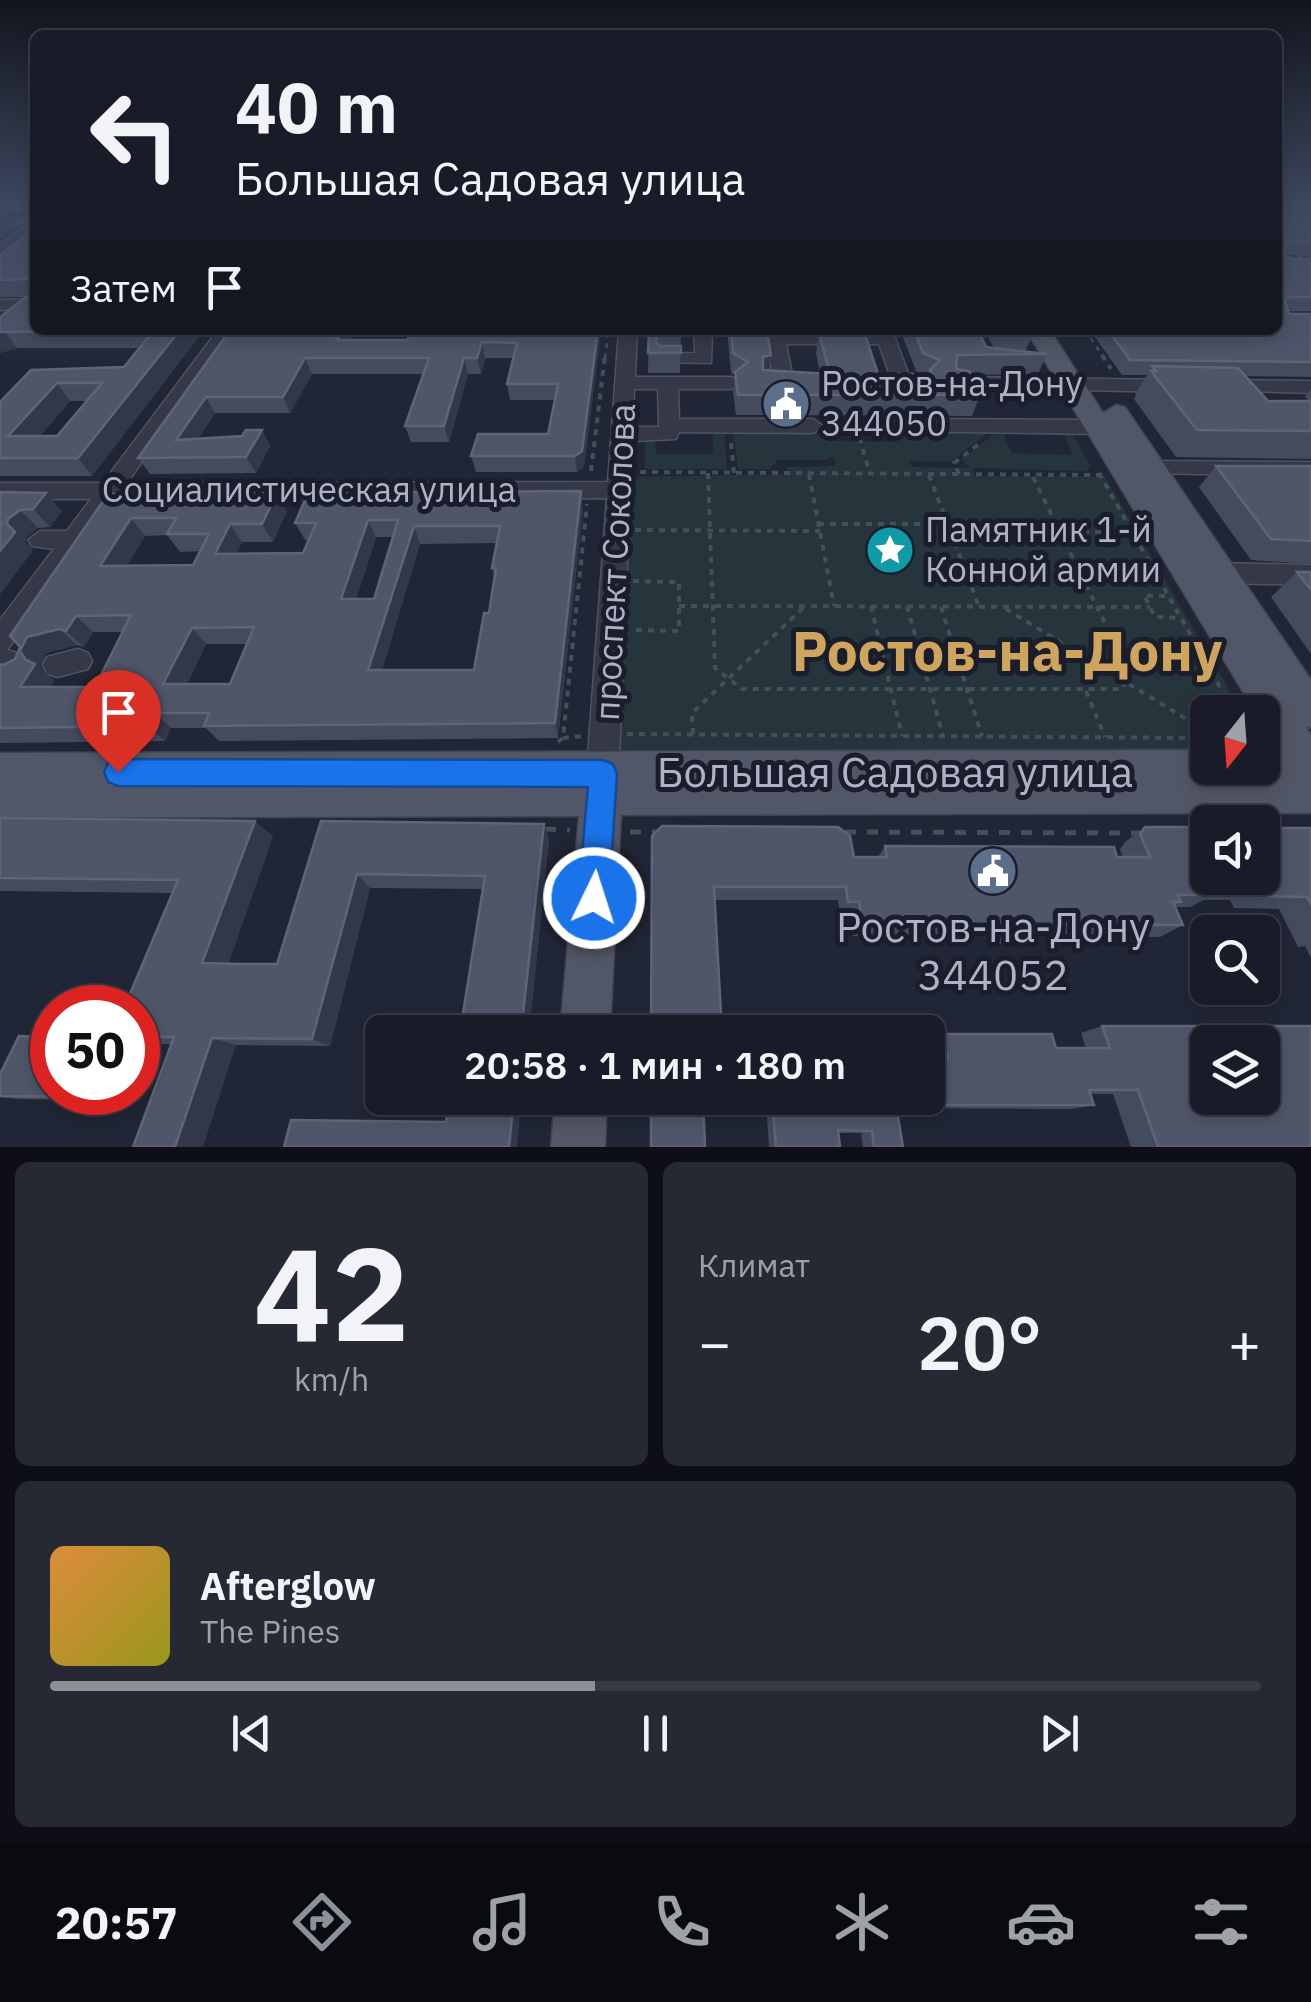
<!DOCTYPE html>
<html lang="ru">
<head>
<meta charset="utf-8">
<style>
  :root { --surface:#191c28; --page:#262934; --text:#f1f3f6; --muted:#9fa1a8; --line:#373a45; --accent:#8c9099 }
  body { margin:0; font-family:"IBM Plex Sans",sans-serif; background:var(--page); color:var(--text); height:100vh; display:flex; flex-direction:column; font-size:38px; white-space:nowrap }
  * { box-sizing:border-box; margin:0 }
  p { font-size:32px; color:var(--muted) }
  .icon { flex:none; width:55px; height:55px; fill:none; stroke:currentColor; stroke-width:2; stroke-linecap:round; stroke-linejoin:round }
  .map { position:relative; height:1147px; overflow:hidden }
  .drawer { display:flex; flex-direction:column; gap:15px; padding:15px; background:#0e0f16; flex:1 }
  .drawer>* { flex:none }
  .hud { position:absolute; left:30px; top:30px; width:1252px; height:305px; border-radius:15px; box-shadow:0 5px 15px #0003,0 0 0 2px var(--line); background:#191c28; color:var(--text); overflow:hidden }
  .needle { width:65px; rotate:197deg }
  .fabs { position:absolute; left:1190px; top:695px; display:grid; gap:20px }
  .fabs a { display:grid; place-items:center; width:90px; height:90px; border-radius:15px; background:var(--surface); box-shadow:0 5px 15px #0003,0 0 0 2px var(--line); font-size:50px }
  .speed { position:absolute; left:30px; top:985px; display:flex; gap:20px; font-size:50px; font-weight:700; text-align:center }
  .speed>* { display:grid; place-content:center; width:130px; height:130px; border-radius:50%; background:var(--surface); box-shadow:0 5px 15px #0003,0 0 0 2px var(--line); line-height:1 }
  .speed .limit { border:15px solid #d22; background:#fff; color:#111 }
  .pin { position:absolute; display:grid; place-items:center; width:85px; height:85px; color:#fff; margin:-102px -42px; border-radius:50% 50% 50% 0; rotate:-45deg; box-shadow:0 0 10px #0007 }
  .pin .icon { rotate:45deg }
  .me { position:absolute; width:110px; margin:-55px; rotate:4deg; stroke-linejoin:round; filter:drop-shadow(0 0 8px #0008) }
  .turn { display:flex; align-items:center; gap:35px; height:210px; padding:0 40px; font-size:45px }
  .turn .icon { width:130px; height:130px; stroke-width:2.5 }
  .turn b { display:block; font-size:70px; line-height:85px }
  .then { display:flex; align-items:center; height:95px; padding:0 40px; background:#0003; gap:20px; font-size:38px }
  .big { font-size:75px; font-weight:600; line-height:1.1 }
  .drawer .card { flex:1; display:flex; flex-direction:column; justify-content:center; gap:15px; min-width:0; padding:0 35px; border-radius:15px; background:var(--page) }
  .drawer .dial { align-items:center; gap:0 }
  .dial b { font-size:130px; line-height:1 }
  .song { display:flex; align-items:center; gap:30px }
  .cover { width:120px; height:120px; border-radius:15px; background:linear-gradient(135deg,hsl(30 70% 55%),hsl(60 70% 35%)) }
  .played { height:10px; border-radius:5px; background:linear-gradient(90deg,var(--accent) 45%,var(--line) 45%) }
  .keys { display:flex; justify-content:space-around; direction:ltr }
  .heat { display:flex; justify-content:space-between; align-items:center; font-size:55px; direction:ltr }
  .drawer .tiles { flex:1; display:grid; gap:15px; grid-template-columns:1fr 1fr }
  .card:last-child { grid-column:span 2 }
  .trip { position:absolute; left:365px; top:1015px; width:580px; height:100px; border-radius:15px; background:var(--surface); box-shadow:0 5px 15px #0003,0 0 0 2px var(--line); font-weight:600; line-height:100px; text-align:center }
  .tab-bar { display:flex; height:160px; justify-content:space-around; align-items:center; background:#0a0b10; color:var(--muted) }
  .tab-bar .icon { width:70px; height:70px }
  .tab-bar .current { color:var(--accent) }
  .tab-bar b { font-size:45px; color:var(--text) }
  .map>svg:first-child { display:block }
</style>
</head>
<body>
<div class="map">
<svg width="1311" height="1147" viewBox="0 0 1311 1147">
  <rect width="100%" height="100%" fill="#212636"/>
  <g fill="#26353b">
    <path d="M712,427H724L727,469H645V436L655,437L656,454H714Z"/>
    <path d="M733,429L832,430L835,441L895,442L892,431H990L951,462L910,461L912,467L970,468L961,460L998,431H1002L1012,453L1073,455L1063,432L1072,433L1090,465L1087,471L972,468L975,476L1105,477L1242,712H1208L1207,752H618L632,477L787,474V467L836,466L833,456L826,460H778L770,469H738Z"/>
  </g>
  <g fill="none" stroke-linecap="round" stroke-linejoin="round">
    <g stroke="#4e5362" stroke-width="3">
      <g id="minor">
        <path d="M35,219V230L0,257V244Z"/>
        <path d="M35,299V309L0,310V300Z"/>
        <path d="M218,330H236L127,483L608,482L619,330H637L635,377H732L742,383L732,389H678L679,419H813L823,426L813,433L679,432L676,439L632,441L618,782L613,792L602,797L591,792L586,782L607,498L116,499L7,650L32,657L36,665L32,673L22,677L0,672V620L54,549L32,546L28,540L40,531H67L91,499H0V483H103ZM634,389H658L659,427H633Z"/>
        <path d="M694,330H712L711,363L660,362V354L695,353Z"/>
        <path d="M766,330H784V334H875L874,330H892L909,376L927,378L930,382L920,388L894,386L879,344H786L794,384L784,390L763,388V380L773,378Z"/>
        <path d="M958,377L1171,380L1181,386L1171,392L951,387V379Z"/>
        <path d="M1221,380L1311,381V393L1214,390L1211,386Z"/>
        <path d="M891,419L1099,420L1109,427L1099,434L884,431L881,426Z"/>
        <path d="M1152,461L1311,462V476L1144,473L1141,468Z"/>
        <path d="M1220,563L1311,565V585L1220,583L1211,580L1208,573L1211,566Z"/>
        <path d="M78,649L88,653L92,661L88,669L57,677L47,673L43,665L47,657Z"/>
      </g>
    </g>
    <g stroke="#3d4251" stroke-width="3">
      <g id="major">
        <path d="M1026,330H1050L1103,413L1116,405L1125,407L1311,680V728L1305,726L1311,735V813L621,815L610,1032H560L579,816L0,818V753L1208,750V768H1262V750H1277L1262,726V712H1255Z"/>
        <path d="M555,1098H607L605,1147H551Z"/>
      </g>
    </g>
    <g stroke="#425057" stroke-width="2.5" stroke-dasharray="5 5" stroke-linecap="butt">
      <path d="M1278,257H1311"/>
      <path d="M1085,330L1104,358"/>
      <path d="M605,358L608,335"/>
    </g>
    <g stroke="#425057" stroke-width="4" stroke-dasharray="6 6" stroke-linecap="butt">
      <path d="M1102,355L1111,369"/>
      <path d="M831,426H871"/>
      <path d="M856,426L870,474"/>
      <path d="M731,443L734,473"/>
      <path d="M591,471L605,355"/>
      <path d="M640,472L1100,475"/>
      <path d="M708,473L715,668L742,689H1122L1130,674L1032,475"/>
      <path d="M1099,473L1234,712"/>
      <path d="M809,474L834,606"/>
      <path d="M959,474L954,463L980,443"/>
      <path d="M929,475L979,607"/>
      <path d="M818,524H948"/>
      <path d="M635,530L820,531"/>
      <path d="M951,531L1131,532"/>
      <path d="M633,581L679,582V631L633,630"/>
      <path d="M1165,596L1144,595L1155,617L1180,618"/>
      <path d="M679,606L1150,607"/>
      <path d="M871,606L902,736"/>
      <path d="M907,606L943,736"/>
      <path d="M941,607L982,736"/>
      <path d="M1006,609L1201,728L1206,738"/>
      <path d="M1086,691L1105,737"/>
      <path d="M627,734L1208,738"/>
      <path d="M693,734L692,713L804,607"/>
      <path d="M563,738L583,736"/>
      <path d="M558,742L563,738L587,504"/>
    </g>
    <g stroke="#425057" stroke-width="5" stroke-dasharray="11 11" stroke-linecap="butt">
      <path d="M545,829L570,830"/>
      <path d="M630,832H660"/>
      <path d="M845,832L1140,833"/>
    </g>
    <use href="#minor" fill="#343847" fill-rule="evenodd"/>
    <use href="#major" fill="#525767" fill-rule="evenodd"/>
    <path stroke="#585d70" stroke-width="2.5" d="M0,219H35"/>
  </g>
  <g fill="#454b5f" fill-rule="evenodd">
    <path d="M0,206H35V297H0V255L26,236L17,224L28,214V211L6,210L16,226L0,239Z"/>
    <path d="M1278,206H1311V210L1285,209L1287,210L1311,211V256L1284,255L1288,259H1311V311H1288L1289,314H1311V377L1246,376L1268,401H1309L1305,397L1311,389V459L1176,457L1134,399L1136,395L1135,394L1147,375H1122L1090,330H1278Z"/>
    <path d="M0,317L35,330H204L92,476H0V402L31,370L124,367L139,348H17L0,353ZM70,401H87L57,436H40Z"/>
    <path d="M230,330H356L351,340H407L601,330L584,467L577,472H476L471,456L548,434L555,400H510L507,384L513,358H485L481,374H468L449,442H411L405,426L424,374H312L290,413H215L198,439L242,436L262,430L270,446L256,473L150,474L138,458Z"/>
    <path d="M649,330H681L680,373H648Z"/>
    <path d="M727,330H767L771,355L769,371L820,373L816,353L819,333L878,374H920L917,373L900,330H978L986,347L994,348L985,330H1033L1034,332L1025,351L1047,354L1038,374L971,375L980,395L972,416L736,415L733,392L735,375L731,373Z"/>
    <path d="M1216,466H1311V564L1251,560L1199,487Z"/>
    <path d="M0,492L62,511L50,527L38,528L26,537L25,542L33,550L0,594Z"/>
    <path d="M108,494L287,511L273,542H242L236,554L303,553L309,540H305L295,523L583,509L558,738L219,741L206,728H171L165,741L0,743V664L3,665L15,659ZM167,535L180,552L200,551L193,565L126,566L145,536ZM376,537H392L374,599H356ZM497,543L492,568L495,578L489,613L474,670H382L420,544ZM93,632H123L95,687H50L54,680L40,667L46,653L77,645L84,647ZM206,644H247L230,684H187Z"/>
    <path d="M1297,572H1311V654L1271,597Z"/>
    <path d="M0,818L273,836L228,964H277L321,821L549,839L529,1032H460L482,889L370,888L330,1046L141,1044L138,1052V1008L173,893L0,891Z"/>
    <path d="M1145,827L1311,828V958L1305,946L1298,947L1279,909L1234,908L1230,900H1204L1190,907H1175L1183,925L1160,937L1039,936L1026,944H991L989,936H853L850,914H840L838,900H715L652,836L854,857H878L885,846L1123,857L1120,849L1125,842Z"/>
    <path d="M1102,1026L1311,1147H1131L1113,1094H1091L1094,1105L1072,1109L896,1108L903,1147H863L861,1133H838L840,1147H769L766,1102L703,1101L651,1098L932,1058L928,1040L942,1034L1056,1048H1086L1081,1033Z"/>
    <path d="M0,1074L52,1092H121L118,1101L19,1099L0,1097Z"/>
  </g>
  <g fill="#32374a">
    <path d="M6,210L16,226L0,239V214Z"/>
    <path d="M35,271V293L26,279Z"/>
    <path d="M4,330L17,348L0,353V332Z"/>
    <path d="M180,330H204L92,476L78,458Z"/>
    <path d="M343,330H356L343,356L337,340Z"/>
    <path d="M598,330H601L584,467L577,472L575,456Z"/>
    <path d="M482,342L485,358L481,374L477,358Z"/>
    <path d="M771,355L769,375L760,378L763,357Z"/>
    <path d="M305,358L312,374L290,413L283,397Z"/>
    <path d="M464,358L468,374L449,442L444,426Z"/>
    <path d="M57,383L70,401L24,454L8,436Z"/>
    <path d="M206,397L215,413L187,456L176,440Z"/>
    <path d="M262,430L270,446L256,473L246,457Z"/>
    <path d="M581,491L583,509L558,738L555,723Z"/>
    <path d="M46,493L62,511L50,527L33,509Z"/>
    <path d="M277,493L287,511L273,542L262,524Z"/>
    <path d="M20,510L38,528L26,537L25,542L33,550L0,594V551L8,519Z"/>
    <path d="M131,518L145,536L116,583L100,566Z"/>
    <path d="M368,520L376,537L350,616L341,599Z"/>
    <path d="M230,524L242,542L227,571L215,554Z"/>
    <path d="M414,526L420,544L377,686L368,670Z"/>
    <path d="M76,616L93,632L84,647L66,631Z"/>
    <path d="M192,628L206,644L179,700L163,684Z"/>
    <path d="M59,629L77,645L46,653L40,667L54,680L40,703L20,687L26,660L20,651L27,637Z"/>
    <path d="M155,713L171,728L165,741L148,726Z"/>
    <path d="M255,821L273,836L225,974L202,963Z"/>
    <path d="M544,824L549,839L529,1032H521Z"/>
    <path d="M357,874L370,888L330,1046L312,1039Z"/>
    <path d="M212,1038L236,1045L203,1147H175Z"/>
    <path d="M95,1092H121L118,1101L93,1097Z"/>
    <path d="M514,1098H522L517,1147H509Z"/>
  </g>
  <g fill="#50566a" stroke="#5f6478" stroke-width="2.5" fill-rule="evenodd">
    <path d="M28,206H35V224H17L28,214Z"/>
    <path d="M1278,206H1283L1287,210L1311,211V242H1287L1284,255L1288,259H1311V297H1288L1285,301L1289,314H1311V362L1130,360L1108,330H1278Z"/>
    <path d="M35,229V271L26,279L0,280V255Z"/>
    <path d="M26,297H35V330H180L78,458H0V402L31,370L124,367L154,330L0,332V317ZM57,383H102L57,436H8Z"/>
    <path d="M230,330H343L337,340H407L412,330H598L582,451L575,456H471L478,434H548L558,384H507L517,343L482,342L477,358H464L444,426H405L429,358H305L283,397H206L176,440L242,436L246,430H262L246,457L138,458Z"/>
    <path d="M649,330H677L657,331L656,342L660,346H681V353H648Z"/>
    <path d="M731,330H767L771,355L763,357V370L830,374L819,333L865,334L878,374H932L930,370L940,360L923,353L914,330H978L986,347L1047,354L957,355L956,369L969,371L980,395H738L735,372L748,362L733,353Z"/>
    <path d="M1004,330H1033L1034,332L1005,331Z"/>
    <path d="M1152,366L1238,368L1268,401H1311V431L1197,430L1151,371H1156Z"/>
    <path d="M1216,466H1311V541L1271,539Z"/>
    <path d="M581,491L555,723L204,726L209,713H155L148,726L0,728V664L3,665L15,659L20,647L10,636L108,494L277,493L262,524H230L215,554L303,553L316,523H295L308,493ZM131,518H176L167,534H209L193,565L100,566ZM368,520H398L374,599H341ZM414,526H500L492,568H496L489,613H484L474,670H368ZM131,615L95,687H20L35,664L26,660L20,651L27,637L59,629L66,631L76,616ZM254,627L230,684H163L192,628Z"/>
    <path d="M0,492L46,493L33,509L20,510L8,519L7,524L15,532L0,551V526L2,524L0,522Z"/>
    <path d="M1297,572H1311V590Z"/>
    <path d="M0,818L255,821L202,963L241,964H277L321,821L544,824L521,1032H460L485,876L357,874L312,1039L212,1038L175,1147H133L174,1037H138V1008H124L178,880L0,878Z"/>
    <path d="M662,826L838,827L850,836L854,857H887L885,846L1114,847L1117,857H1150L1140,834L1145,827H1208V878H1262V828H1311V904L1307,897L1260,896L1256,888H1212L1215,895H1178L1181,902H1173L1183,925H1041L1044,933H1007L1005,925H863L859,902H848L846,887H714L722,1032H651L652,836Z"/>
    <path d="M1102,1026H1311V1147H1158L1138,1090H1089L1094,1105H896L903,1147H874L872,1131L838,1130L840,1147H776L772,1098H727H928V1058H948L942,1034H1052L1056,1048H1110ZM1208,1042H1262V1098H1208Z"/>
    <path d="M19,1036L52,1037V1092H95L93,1097L0,1096V1074Z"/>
    <path d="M450,1098H514L509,1147H284L291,1120L446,1122Z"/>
    <path d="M651,1098H703L705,1147H651Z"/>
  </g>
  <linearGradient id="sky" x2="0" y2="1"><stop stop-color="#12151e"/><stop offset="0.56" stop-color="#3d475d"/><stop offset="1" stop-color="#3d475d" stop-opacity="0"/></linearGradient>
  <rect width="1311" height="367" fill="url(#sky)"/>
  <path fill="#1a73e8" stroke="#114b97" stroke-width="2.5" d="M118,759L603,760L613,764L617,774L609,898L605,910L594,914L583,910L578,898L588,787L118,786L108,782L104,772L108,763Z"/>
  <defs>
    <g id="civic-disc" transform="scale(2.5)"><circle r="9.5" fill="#5c6f8a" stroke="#1a1e2c"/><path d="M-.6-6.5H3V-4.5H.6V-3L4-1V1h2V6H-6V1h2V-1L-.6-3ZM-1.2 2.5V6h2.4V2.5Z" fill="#fff"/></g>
    <g id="sight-disc" transform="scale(2.5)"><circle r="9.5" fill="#0f9aa8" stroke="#1a1e2c"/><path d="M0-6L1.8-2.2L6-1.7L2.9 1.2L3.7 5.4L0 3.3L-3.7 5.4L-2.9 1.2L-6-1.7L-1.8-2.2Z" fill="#fff"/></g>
  </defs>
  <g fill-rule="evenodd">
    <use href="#civic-disc" x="786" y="404"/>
    <use href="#sight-disc" x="890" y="550"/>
    <use href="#civic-disc" x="993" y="871"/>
  </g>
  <g text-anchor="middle" stroke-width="10" stroke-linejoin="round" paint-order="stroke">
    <g font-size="35" fill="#aeb2c4" stroke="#1a1e2c" text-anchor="start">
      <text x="821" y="396">Ростов-на-Дону<tspan x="821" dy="40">344050</tspan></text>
      <text x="925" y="542">Памятник 1-й<tspan x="925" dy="40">Конной армии</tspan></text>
    </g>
    <g font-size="35" fill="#aeb2c4" stroke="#1a1e2c">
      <text x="309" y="502">Социалистическая улица</text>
      <text transform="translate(615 562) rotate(-87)" y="12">проспект Соколова</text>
    </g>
    <g font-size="42" fill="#aeb2c4" stroke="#1a1e2c">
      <text x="895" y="787">Большая Садовая улица</text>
    </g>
    <g font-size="42" fill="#aeb2c4" stroke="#1a1e2c">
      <text x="993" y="942">Ростов-на-Дону<tspan x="993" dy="48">344052</tspan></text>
    </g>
    <g font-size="55" font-weight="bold" fill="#cfa55e" stroke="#1a1e2c">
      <text x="1007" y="671">Ростов-на-Дону</text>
    </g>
  </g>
</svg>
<div class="fabs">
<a><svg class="needle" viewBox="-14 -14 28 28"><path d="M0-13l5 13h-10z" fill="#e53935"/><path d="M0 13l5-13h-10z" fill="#9fa1a8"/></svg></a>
<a><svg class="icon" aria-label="sound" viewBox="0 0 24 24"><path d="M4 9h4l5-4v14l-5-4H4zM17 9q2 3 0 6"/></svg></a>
<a><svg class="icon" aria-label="search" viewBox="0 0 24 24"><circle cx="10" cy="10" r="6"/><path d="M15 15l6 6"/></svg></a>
<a><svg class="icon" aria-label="layers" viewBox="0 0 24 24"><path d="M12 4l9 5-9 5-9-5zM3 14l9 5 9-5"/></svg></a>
</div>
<div class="speed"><div class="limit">50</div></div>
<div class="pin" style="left:118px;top:772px;background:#d93025"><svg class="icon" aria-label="arrive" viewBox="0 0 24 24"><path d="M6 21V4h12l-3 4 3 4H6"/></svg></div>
<svg class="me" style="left:594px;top:898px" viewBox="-20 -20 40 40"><circle r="17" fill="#1a73e8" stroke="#fff" stroke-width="3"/><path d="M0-11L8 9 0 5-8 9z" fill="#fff"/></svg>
<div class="trip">20:58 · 1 мин · 180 m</div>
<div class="hud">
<div class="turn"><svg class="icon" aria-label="left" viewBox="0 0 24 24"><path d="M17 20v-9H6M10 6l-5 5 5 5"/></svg><div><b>40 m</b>Большая Садовая улица</div></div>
<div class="then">Затем<svg class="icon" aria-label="arrive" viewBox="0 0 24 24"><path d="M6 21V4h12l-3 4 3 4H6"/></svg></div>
</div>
</div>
<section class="drawer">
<div class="tiles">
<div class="card dial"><b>42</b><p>km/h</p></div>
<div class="card"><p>Климат</p>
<div class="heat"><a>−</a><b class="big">20°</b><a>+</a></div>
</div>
<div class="card">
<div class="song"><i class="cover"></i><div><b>Afterglow</b><p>The Pines</p></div></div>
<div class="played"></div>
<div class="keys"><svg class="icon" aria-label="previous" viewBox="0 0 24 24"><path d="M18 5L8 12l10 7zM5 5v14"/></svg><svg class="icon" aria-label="pause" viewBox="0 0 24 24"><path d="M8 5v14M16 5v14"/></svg><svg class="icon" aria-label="next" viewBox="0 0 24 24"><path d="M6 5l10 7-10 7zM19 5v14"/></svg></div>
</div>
</div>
</section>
<nav class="tab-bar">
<b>20:57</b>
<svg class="icon current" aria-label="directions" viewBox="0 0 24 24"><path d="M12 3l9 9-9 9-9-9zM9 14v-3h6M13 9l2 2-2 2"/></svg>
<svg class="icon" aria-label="music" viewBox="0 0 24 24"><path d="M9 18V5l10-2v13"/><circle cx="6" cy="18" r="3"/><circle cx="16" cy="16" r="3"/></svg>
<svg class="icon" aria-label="phone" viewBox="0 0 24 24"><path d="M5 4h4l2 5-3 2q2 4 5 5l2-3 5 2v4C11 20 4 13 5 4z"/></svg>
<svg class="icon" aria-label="climate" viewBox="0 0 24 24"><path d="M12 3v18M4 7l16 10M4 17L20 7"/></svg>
<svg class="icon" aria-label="car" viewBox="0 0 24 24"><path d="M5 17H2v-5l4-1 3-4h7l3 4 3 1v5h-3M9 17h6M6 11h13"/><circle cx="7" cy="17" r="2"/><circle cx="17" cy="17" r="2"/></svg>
<svg class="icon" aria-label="filters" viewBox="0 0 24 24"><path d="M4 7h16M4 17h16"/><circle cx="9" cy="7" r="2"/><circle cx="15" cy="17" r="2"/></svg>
</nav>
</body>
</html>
